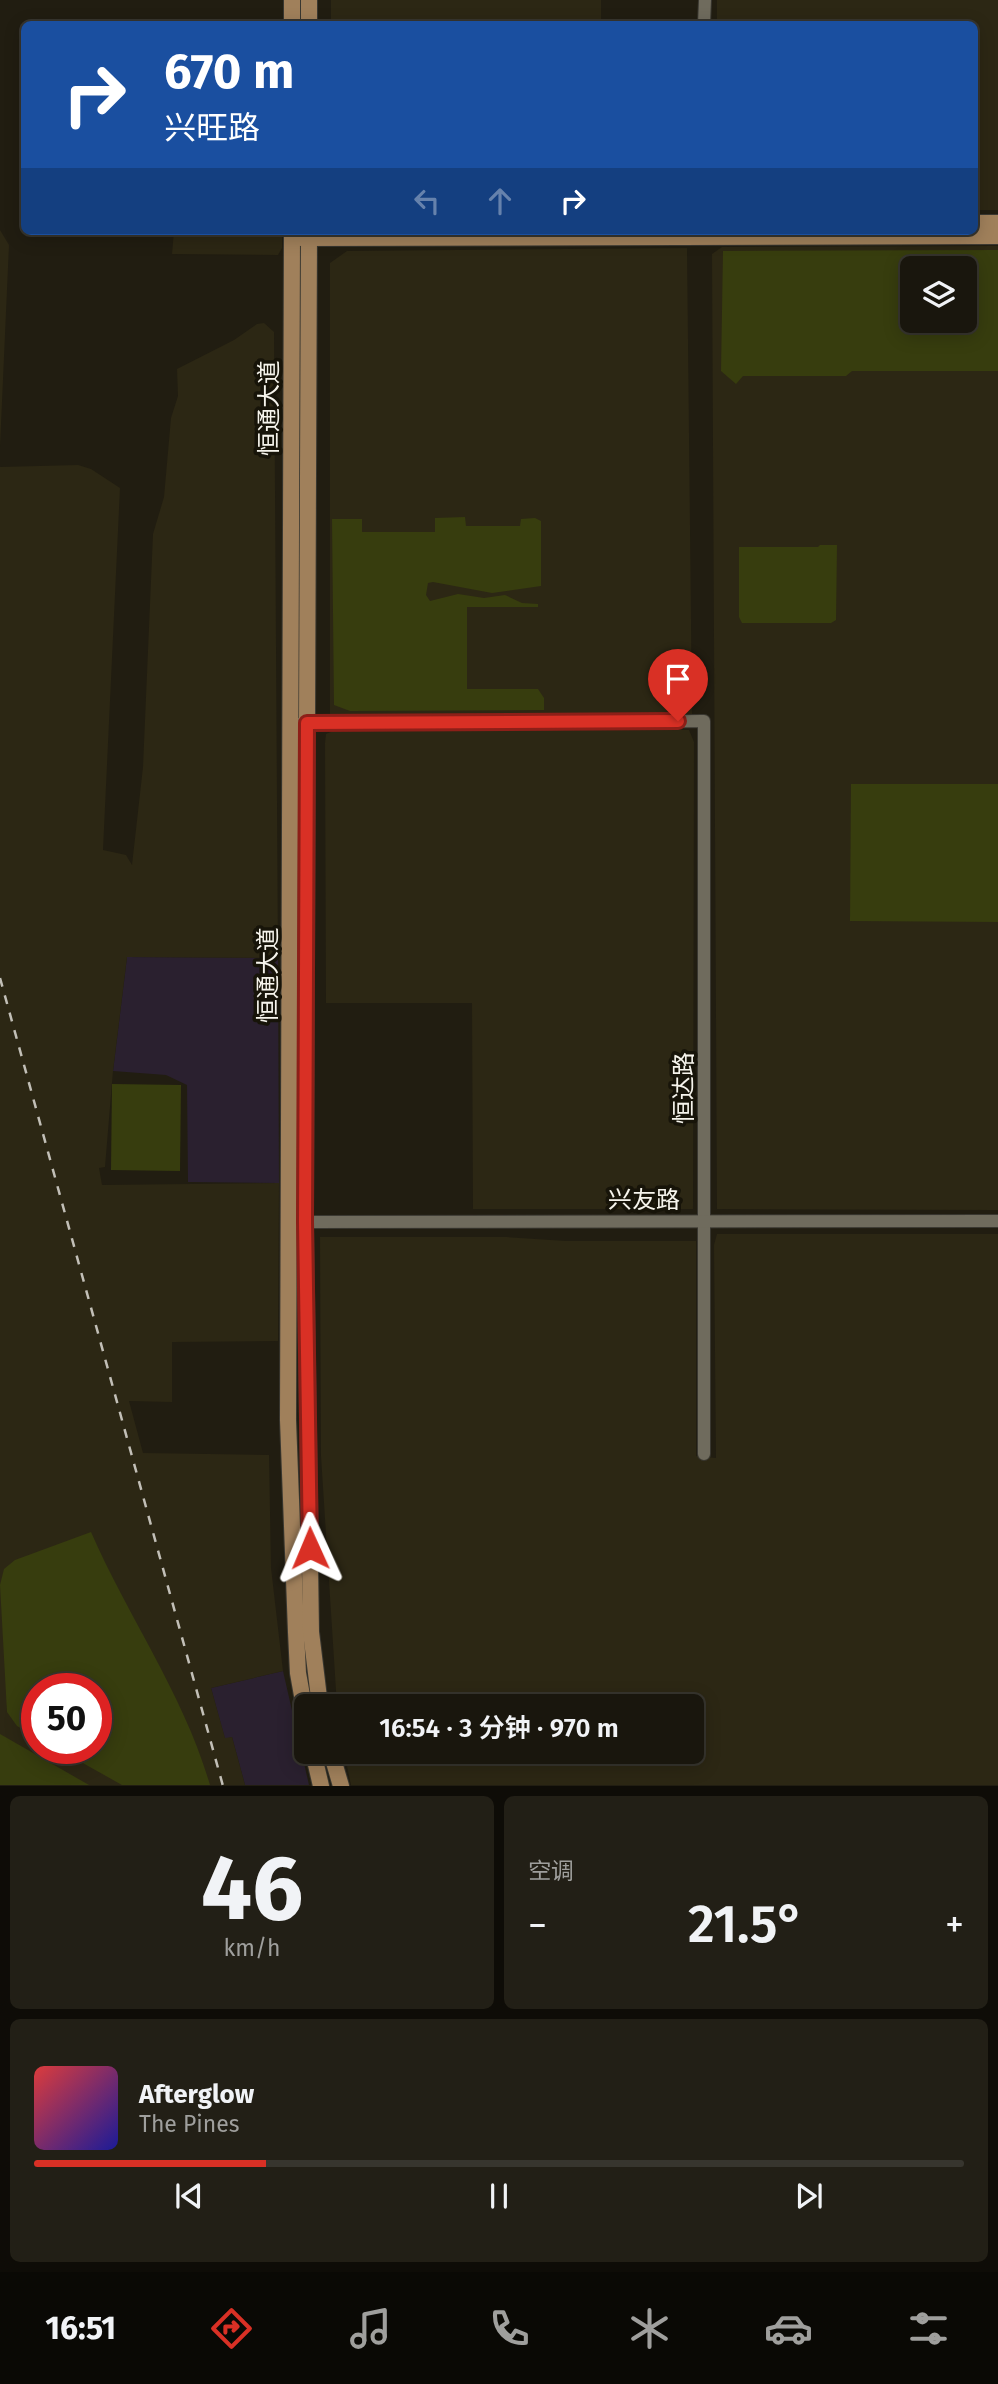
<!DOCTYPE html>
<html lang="zh">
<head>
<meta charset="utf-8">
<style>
  :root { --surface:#19160d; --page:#221f16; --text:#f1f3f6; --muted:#9f9f9d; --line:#37352e; --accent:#d93025 }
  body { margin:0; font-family:"Fira Sans","Noto Sans SC",sans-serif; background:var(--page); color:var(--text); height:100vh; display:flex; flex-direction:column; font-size:26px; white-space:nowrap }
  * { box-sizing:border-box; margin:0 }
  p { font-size:23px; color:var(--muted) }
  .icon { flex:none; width:38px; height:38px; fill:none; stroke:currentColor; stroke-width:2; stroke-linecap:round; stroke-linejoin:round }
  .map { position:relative; height:1786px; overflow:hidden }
  .panel { display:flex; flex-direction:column; gap:10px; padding:10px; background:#0e0c07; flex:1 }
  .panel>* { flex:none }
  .banner { position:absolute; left:21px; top:21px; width:957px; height:214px; border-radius:10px; box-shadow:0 4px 18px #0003,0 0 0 2px var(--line); background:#1a4fa0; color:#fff; overflow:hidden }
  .tools { position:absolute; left:900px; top:256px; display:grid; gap:14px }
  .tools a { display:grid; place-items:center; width:77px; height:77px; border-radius:10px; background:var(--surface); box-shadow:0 4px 18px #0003,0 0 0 2px var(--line); font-size:35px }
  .speed { position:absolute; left:21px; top:1673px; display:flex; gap:14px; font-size:35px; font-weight:700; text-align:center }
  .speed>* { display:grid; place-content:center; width:91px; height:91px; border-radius:50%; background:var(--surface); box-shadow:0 4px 18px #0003,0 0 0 2px var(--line); line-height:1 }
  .speed .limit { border:10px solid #d22; background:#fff; color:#111 }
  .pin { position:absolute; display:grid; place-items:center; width:60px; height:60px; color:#fff; margin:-72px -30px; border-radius:50% 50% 50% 0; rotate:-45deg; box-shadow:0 0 7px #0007 }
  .pin .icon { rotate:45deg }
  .me { position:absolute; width:77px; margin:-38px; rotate:359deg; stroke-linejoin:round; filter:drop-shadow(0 0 5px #0008) }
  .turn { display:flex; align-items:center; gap:24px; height:147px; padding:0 28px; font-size:32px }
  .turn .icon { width:91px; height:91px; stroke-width:2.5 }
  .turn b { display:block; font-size:49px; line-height:60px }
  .lanes { display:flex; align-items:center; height:66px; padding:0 28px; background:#0003; justify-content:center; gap:35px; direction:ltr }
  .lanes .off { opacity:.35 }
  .big { font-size:52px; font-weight:600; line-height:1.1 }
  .panel .tile { flex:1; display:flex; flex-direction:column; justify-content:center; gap:10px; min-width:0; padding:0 24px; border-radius:10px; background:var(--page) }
  .panel .dial { align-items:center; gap:0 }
  .dial b { font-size:91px; line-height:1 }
  .song { display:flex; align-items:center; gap:21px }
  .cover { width:84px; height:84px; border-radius:10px; background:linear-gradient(135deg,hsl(0 70% 55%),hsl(240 70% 35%)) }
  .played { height:7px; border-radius:4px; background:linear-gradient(90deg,var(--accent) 25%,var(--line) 25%) }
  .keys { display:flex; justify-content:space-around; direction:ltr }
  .heat { display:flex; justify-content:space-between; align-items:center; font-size:38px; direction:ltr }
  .panel .tiles { flex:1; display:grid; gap:10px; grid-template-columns:1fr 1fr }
  .tile:last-child { grid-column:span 2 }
  .trip { position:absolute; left:294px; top:1694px; width:410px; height:70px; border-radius:10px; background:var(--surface); box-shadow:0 4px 18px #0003,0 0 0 2px var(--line); font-weight:600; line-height:70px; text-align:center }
  .tabs { display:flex; height:112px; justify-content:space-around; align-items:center; background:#0a0905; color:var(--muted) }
  .tabs .icon { width:49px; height:49px }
  .tabs .active { color:var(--accent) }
  .tabs b { font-size:32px; color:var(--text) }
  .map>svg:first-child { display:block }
</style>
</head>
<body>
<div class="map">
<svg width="998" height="1786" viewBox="0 0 998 1786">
  <rect width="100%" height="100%" fill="#211d11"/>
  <g fill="#2a202f">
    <path d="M127,957L278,958L279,1183L188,1182L187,1085L166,1075L113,1071Z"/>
    <path d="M283,1671L309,1785H245L232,1737L225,1739L211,1688Z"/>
  </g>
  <g fill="#2c2714" fill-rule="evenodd">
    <rect x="331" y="0" width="270" height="24"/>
    <path d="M717,0H998V210H975V24H717Z"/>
    <path d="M0,230L9,245L0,447Z"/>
    <path d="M174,231H282V248L278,255L172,254Z"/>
    <path d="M998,246V1210L717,1209L712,254L722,247ZM912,268H964V320H912Z"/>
    <path d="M687,248L692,714L330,715V263L347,251Z"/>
    <path d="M264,323L274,332L278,958L127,957L113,1071L105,1167L99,1168L102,1185L279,1183L278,1341L172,1342V1402L129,1401L143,1453L269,1455L271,1568L283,1671L211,1688L225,1738L232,1737L245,1785H0V467L78,465L91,469L120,488L103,850L126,855L132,865L143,767L153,534L164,497L171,418L178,396L177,369L234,340L257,324ZM37,1689H96V1748H37Z"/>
    <path d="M335,730H689L694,742L693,1209H473L472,1003H326L325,743L326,734Z"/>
    <path d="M717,1234H998V1785H351L344,1752H691V1706H337L321,1456L320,1237H506L566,1241H696V1456L716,1458L714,1245Z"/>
  </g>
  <g fill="#373d0e" fill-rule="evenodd">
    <path d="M998,250V371H852L846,376H743L736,384L721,371L723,251ZM912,268H964V320H912Z"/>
    <path d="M465,517L466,526H520L521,519L535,518L541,521V586L492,593L433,582L428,583L426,595L430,601L458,594L484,598L505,595L522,603L538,604V607H467V689H538L544,698V710L350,711L334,705L332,519H362V532H435V518Z"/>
    <path d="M820,545H837L836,620L831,623H742L739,617V547H818Z"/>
    <path d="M851,784H998V922L850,921Z"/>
    <path d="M112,1084L181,1085L180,1171L111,1170Z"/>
    <path d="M91,1532C128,1617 184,1695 210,1785H122L56,1748H96V1689H37V1737L17,1726L7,1712L0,1585L4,1569L15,1560Z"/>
    <path d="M0,1734L89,1785H0Z"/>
  </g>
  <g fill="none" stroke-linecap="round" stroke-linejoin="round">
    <g stroke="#393730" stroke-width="14">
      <g id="minor">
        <path d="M704,24L705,0"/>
        <path d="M291,724L704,721V1454"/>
        <path d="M298,1222L998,1221"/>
      </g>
    </g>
    <g stroke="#393730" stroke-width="18">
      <g id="major">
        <path d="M292,0V24"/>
        <path d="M309,0V24"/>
        <path d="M975,223H998"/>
        <path d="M292,231L288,1420L296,1632L298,1673L306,1718"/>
        <path d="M309,231L305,1222L311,1632L320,1706"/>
        <path d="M301,238L998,236"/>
        <path d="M313,1752L321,1786"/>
        <path d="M331,1752L341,1786"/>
      </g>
    </g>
    <use href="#minor" stroke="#6f6b5d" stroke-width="12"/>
    <use href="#major" stroke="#a0805b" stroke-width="16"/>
    <path stroke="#c2bfb7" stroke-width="2.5" stroke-dasharray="9 9" stroke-linecap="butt" d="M0,978L223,1786"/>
  </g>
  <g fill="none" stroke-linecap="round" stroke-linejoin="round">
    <g stroke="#8d1f18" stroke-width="18">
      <path id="route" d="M310,1548L305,1222L307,723L678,721"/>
    </g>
    <use href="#route" stroke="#d93025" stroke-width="12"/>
  </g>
  <g text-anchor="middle" stroke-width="7" stroke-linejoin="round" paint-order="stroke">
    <g font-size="24" fill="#f6f4ec" stroke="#171409">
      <text transform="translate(269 408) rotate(-90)" y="8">恒通大道</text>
      <text transform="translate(268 975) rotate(-90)" y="8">恒通大道</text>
      <text transform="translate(684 1088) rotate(-90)" y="8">恒达路</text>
      <text x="644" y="1208">兴友路</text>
    </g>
  </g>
</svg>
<div class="tools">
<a><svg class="icon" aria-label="layers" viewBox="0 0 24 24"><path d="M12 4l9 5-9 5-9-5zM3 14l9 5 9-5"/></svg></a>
</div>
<div class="speed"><div class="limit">50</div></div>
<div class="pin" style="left:678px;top:721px;background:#d93025"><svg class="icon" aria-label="arrive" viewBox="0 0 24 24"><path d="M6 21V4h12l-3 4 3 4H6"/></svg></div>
<svg class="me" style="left:310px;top:1548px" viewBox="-20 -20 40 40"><path d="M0-17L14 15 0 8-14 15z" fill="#d93025" stroke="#fff" stroke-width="4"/></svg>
<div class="trip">16:54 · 3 分钟 · 970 m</div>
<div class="banner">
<div class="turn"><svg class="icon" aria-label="right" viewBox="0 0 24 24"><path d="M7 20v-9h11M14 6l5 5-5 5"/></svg><div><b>670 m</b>兴旺路</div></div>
<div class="lanes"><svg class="icon off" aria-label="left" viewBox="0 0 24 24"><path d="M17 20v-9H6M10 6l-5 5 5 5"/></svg><svg class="icon off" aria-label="ahead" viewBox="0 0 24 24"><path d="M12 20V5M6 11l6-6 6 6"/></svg><svg class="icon" aria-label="right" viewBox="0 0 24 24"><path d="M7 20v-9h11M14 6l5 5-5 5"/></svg></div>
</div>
</div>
<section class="panel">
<div class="tiles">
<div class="tile dial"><b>46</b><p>km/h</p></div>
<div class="tile"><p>空调</p>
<div class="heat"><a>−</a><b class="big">21.5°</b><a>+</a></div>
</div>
<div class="tile">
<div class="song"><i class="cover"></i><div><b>Afterglow</b><p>The Pines</p></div></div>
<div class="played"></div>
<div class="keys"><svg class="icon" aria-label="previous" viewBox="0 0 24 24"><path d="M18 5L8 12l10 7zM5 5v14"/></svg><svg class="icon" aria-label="pause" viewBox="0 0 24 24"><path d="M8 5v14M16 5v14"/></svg><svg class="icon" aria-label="next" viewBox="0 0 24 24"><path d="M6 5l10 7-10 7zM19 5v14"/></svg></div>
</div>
</div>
</section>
<nav class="tabs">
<b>16:51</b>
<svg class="icon active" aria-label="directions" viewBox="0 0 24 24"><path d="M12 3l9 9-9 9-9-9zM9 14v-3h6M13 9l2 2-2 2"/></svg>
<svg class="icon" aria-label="music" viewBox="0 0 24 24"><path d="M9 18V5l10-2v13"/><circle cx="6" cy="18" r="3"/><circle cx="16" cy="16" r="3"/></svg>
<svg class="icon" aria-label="phone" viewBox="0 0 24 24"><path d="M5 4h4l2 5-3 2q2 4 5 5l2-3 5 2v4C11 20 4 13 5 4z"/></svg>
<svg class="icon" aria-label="climate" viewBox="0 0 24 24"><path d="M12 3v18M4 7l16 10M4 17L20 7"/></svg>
<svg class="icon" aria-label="car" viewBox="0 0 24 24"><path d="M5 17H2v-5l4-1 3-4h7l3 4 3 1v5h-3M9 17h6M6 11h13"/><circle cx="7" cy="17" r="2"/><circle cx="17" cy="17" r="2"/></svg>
<svg class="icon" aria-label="filters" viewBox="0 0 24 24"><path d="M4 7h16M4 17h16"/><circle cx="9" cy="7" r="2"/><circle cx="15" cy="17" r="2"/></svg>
</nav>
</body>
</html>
